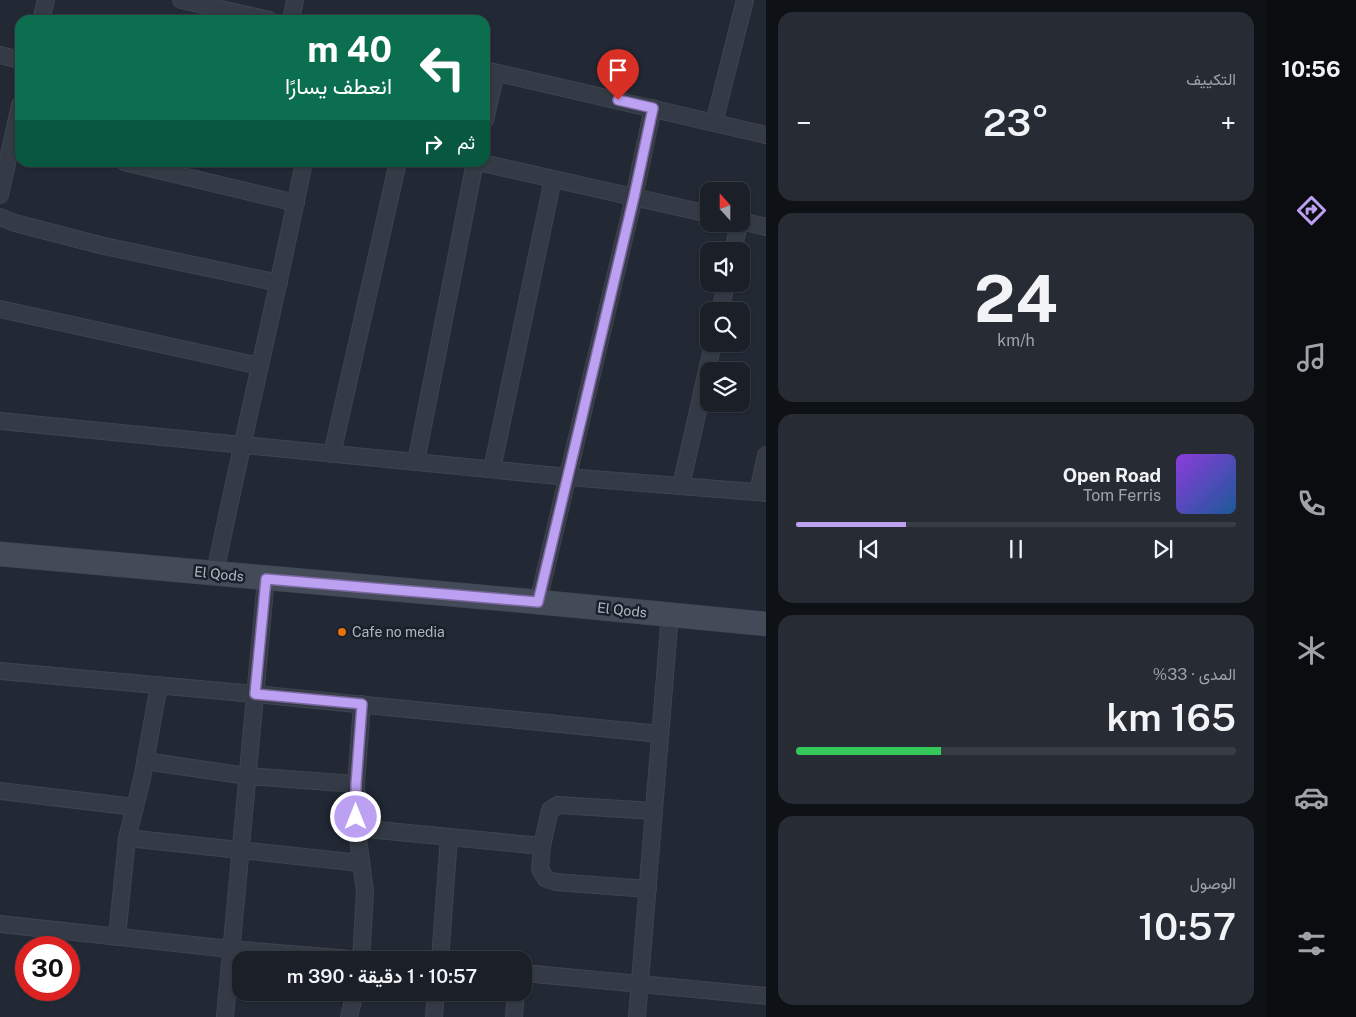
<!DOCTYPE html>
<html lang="ar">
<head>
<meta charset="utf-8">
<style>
  :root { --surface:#1a1f28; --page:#272c34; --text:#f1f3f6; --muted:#9fa2a8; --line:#383d45; --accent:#bca0f2 }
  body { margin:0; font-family:"Public Sans",Vazirmatn,sans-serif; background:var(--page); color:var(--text); direction:rtl; height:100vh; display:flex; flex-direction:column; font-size:19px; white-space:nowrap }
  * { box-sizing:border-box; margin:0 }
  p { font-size:16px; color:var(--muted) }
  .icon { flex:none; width:28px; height:28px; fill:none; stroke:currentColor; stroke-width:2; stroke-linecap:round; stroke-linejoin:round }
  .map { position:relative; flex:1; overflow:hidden; direction:ltr }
  .panel { display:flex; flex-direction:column; gap:12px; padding:12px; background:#0e1116; width:500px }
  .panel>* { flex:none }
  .hud { position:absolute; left:15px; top:15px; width:475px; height:152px; border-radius:15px; box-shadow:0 1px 4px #0004,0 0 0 1px var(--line); direction:rtl; background:#0b6e4f; color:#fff; overflow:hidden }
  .needle { width:32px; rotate:339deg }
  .tools { position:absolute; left:700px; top:182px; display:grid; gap:10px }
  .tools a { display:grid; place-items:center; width:50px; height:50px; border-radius:10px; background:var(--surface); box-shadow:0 1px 4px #0004,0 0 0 1px var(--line); font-size:25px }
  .speed { position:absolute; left:15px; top:936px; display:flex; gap:10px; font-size:25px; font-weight:700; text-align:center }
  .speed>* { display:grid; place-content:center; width:65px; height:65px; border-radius:50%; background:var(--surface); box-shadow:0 1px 4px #0004,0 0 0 1px var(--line); line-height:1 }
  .speed .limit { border:8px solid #d22; background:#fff; color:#111 }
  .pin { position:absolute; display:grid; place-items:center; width:42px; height:42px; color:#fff; margin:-51px -21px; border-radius:50% 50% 50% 0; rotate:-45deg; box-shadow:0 0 5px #0007 }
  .pin .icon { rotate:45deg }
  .me { position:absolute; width:55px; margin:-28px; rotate:0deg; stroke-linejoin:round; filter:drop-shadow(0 0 4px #0008) }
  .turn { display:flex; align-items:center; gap:18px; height:105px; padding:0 15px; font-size:22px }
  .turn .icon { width:65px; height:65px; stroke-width:2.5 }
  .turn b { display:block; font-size:35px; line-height:42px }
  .then { display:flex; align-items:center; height:48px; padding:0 15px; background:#0003; gap:10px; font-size:19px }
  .big { font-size:38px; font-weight:600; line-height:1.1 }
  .panel .tile { flex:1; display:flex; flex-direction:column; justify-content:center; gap:8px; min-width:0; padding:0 18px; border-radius:15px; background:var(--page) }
  .panel .dial { align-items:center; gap:0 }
  .dial b { font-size:65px; line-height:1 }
  .song { display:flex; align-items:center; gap:15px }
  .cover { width:60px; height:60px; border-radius:8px; background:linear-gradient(135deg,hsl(270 70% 55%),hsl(210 70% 35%)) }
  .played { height:5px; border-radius:2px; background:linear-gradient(90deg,var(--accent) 25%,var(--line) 25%) }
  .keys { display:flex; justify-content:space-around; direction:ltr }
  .heat { display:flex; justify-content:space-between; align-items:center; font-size:28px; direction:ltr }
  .charge { height:8px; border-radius:4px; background:linear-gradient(90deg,#34c759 33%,var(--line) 0) }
  .trip { position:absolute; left:232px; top:951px; width:300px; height:50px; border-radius:15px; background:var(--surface); box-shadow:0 1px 4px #0004,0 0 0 1px var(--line); font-weight:600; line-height:50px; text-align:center; direction:rtl }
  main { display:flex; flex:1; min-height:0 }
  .dock { display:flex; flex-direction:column; width:90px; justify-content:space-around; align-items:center; background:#0a0c10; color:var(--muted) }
  .dock .icon { width:35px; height:35px }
  .dock .on { color:var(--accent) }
  .dock b { font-size:22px; color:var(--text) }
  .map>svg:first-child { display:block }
</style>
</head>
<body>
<main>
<nav class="dock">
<b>10:56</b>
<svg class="icon on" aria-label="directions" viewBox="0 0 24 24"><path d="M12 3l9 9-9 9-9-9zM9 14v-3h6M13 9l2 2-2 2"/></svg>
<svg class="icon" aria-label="music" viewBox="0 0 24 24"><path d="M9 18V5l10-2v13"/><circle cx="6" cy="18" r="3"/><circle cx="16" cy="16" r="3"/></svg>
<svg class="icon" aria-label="phone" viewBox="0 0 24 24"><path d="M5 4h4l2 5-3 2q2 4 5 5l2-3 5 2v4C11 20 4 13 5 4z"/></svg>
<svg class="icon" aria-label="climate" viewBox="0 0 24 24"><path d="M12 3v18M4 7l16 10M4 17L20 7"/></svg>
<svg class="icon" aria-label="car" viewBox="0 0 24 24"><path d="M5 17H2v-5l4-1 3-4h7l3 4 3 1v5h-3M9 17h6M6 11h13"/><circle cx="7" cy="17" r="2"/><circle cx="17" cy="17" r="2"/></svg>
<svg class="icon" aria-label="filters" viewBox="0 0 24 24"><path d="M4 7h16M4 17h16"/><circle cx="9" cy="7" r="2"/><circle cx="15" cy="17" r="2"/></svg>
</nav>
<section class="panel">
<div class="tile"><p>التكييف</p>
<div class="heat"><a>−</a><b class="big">23°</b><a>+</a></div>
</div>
<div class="tile dial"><b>24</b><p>km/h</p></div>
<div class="tile">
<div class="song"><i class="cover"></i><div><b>Open Road</b><p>Tom Ferris</p></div></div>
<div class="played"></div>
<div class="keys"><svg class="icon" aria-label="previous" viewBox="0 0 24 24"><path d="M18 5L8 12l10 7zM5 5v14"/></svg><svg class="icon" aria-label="pause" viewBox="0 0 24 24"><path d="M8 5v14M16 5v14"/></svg><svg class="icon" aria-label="next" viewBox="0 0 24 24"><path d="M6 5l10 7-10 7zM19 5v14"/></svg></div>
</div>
<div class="tile"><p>المدى · 33%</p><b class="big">165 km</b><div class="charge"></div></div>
<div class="tile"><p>الوصول</p><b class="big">10:57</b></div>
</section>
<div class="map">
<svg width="766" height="1017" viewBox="0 0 766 1017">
  <rect width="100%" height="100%" fill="#222935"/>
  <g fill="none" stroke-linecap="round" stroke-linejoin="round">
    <g stroke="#3e444f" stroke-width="18">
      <g id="street">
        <path d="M181,0L269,20"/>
        <path d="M41,20L46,0"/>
        <path d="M291,20L295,0"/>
        <path d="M0,55L20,60"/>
        <path d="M485,70L766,135"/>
        <path d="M485,120L496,73"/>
        <path d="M714,123L745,0"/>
        <path d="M124,162L296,203"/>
        <path d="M478,162L709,214"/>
        <path d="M0,195L20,105"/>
        <path d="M0,217L15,223L104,246L279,283"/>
        <path d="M741,221L766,227"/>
        <path d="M733,251L739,224"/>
        <path d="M0,309L260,366"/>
        <path d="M720,311L726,284"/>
        <path d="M0,421L568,477L766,493"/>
        <path d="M332,454L398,162"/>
        <path d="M416,462L475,162"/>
        <path d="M492,469L553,179"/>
        <path d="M681,486L713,344"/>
        <path d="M758,492L766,455"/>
        <path d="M215,573C243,436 276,300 304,162"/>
        <path d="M538,602L634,197L653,108"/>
        <path d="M0,671L255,694L660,734"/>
        <path d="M145,761L247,776L356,784"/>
        <path d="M0,791L135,807"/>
        <path d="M357,828L542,846L550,810L558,805L654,811"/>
        <path d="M127,838L361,863"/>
        <path d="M542,846L540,869L546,879L556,882L648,889"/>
        <path d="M0,924L230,949L364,960"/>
        <path d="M117,937L127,838L142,779L159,685"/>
        <path d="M361,960L365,892L358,838L356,784L362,704"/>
        <path d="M440,960L449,837"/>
        <path d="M524,973L766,996"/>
        <path d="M225,1017L266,579"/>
        <path d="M349,1017L355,992"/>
        <path d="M434,1017L436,992"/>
        <path d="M514,1017L516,992"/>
        <path d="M637,1017L670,615"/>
      </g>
    </g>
    <g stroke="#3e444f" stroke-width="25">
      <path id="secondary" d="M0,554L538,602L766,624"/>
    </g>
    <use href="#street" stroke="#353b46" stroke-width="16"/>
    <use href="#secondary" stroke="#434a58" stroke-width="24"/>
  </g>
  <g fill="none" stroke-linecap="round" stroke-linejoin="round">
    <g stroke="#7a689d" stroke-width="12">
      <path id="route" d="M356,817V784L362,704L255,694L266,579L538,602L634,197L653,108L618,100"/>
    </g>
    <use href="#route" stroke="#bca0f2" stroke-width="9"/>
  </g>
  <circle fill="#e8710a" stroke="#1a202a" stroke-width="2" cx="342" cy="632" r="5"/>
  <g text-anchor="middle" stroke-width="5" stroke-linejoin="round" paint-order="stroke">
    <g font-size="14" fill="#afb5c2" stroke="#1a202a">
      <text transform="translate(219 574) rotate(6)" y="5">El Qods</text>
      <text transform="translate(622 610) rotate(6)" y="5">El Qods</text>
    </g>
    <g font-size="14" fill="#afb5c2" stroke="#1a202a" text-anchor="start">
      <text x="352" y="637">Cafe no media</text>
    </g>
  </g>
</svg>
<div class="tools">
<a><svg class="needle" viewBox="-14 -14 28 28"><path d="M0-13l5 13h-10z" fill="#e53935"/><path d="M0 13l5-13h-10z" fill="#9fa2a8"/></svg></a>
<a><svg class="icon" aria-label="sound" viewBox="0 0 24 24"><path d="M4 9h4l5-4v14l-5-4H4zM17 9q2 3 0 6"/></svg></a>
<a><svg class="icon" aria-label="search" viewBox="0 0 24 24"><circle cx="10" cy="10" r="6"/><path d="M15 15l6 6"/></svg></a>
<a><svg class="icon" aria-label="layers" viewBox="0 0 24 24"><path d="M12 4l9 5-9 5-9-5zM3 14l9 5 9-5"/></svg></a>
</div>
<div class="speed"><div class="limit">30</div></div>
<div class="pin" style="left:618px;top:100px;background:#d93025"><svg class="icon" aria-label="arrive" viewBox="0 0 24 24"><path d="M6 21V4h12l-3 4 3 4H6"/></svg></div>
<svg class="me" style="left:356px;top:817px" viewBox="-20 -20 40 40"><circle r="17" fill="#bca0f2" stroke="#fff" stroke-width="3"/><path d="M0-11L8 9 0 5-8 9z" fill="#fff"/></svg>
<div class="trip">10:57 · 1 دقيقة · 390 m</div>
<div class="hud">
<div class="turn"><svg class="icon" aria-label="left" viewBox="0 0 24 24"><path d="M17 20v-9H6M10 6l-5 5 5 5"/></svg><div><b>40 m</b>انعطف يسارًا</div></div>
<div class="then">ثم<svg class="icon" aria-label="right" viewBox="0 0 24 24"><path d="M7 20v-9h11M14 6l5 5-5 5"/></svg></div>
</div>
</div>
</main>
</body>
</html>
